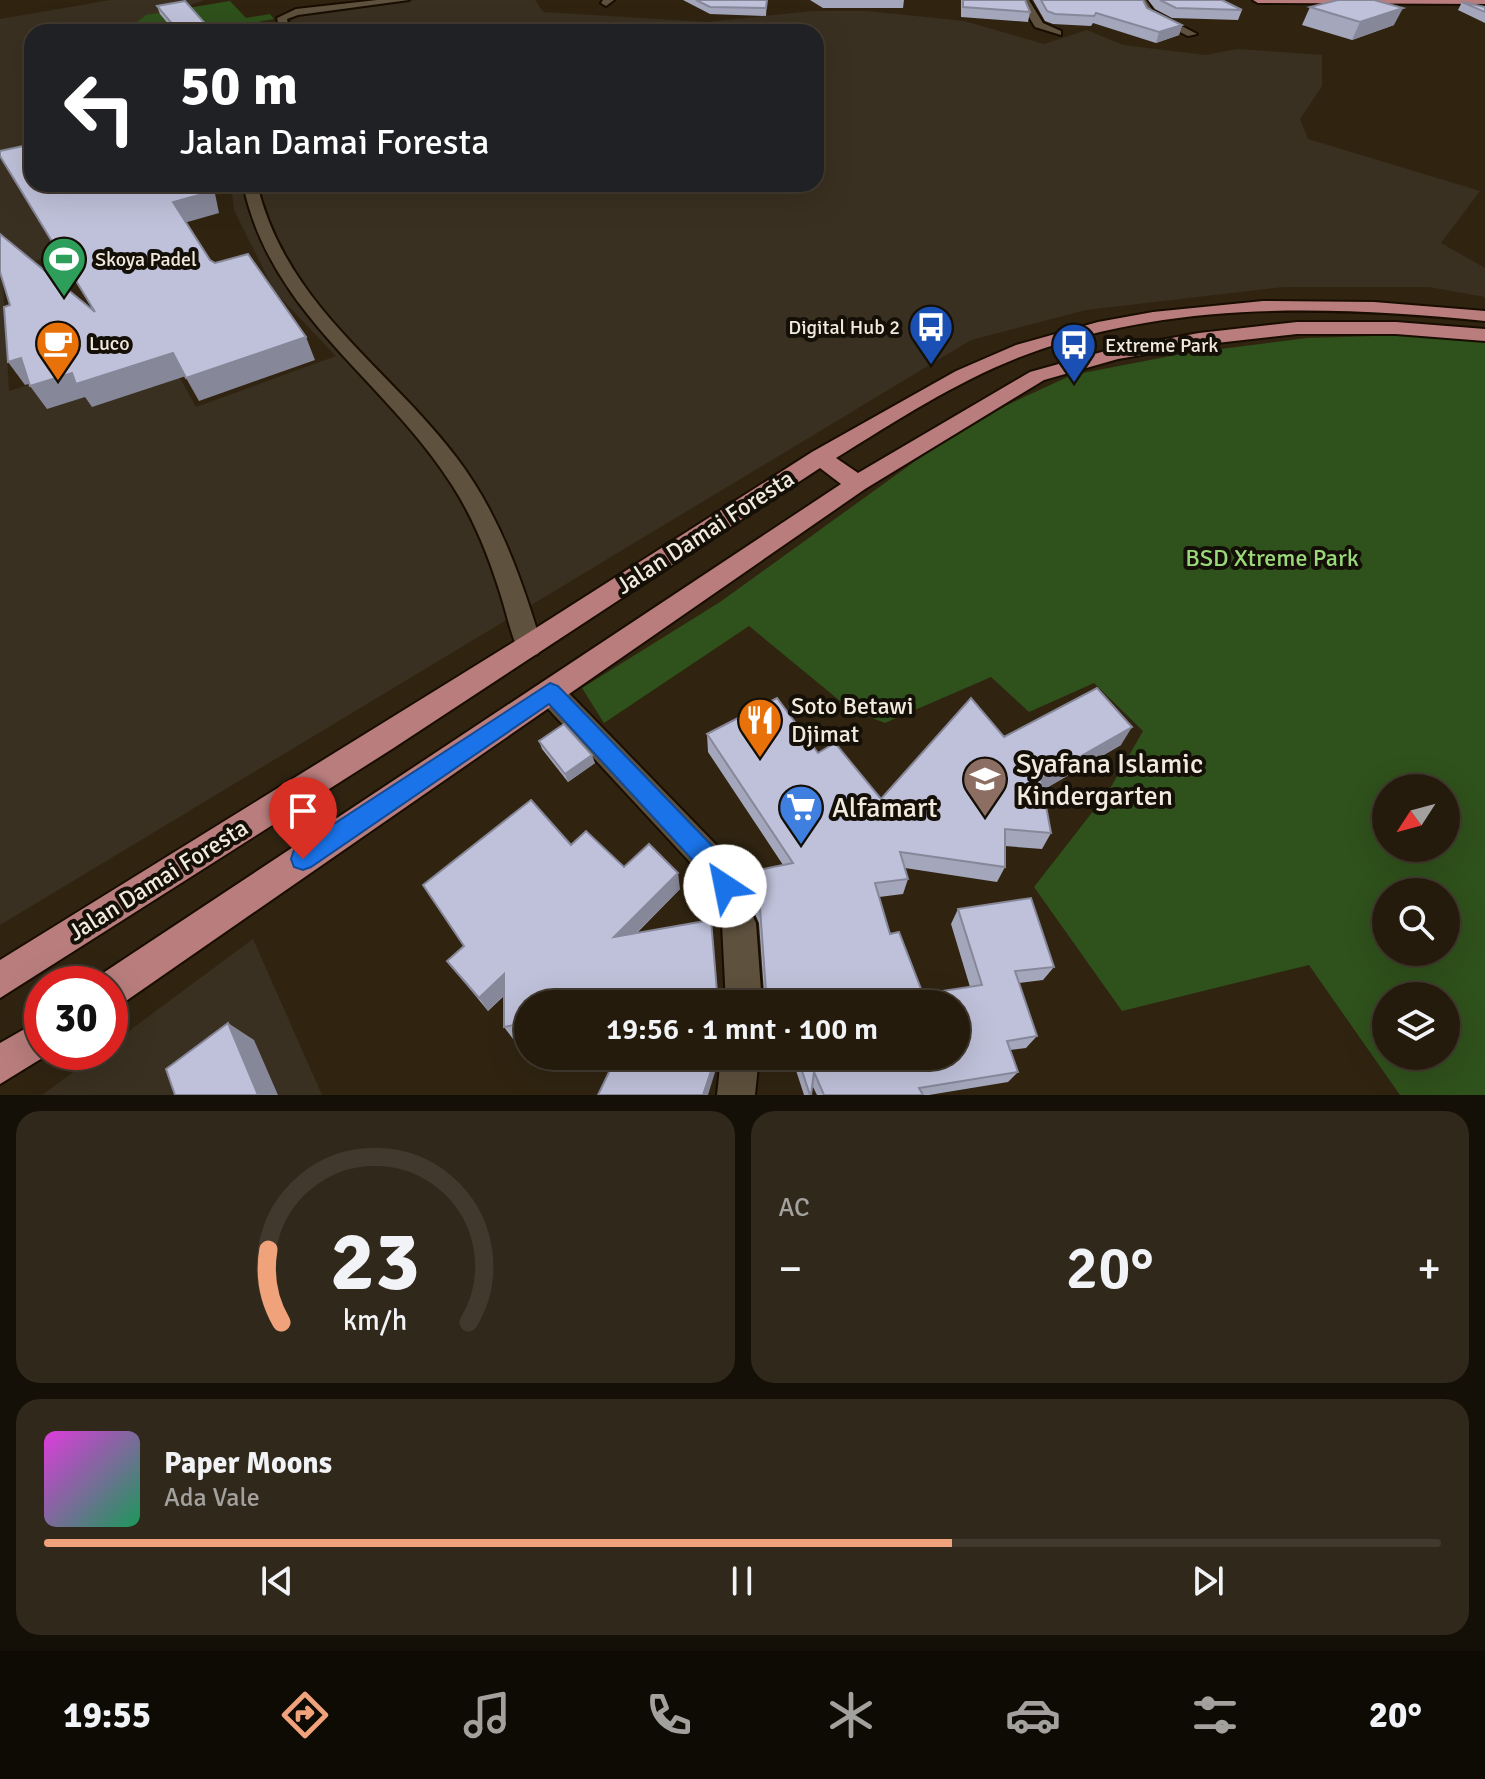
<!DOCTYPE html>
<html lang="id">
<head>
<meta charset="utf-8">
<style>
  :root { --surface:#241b0d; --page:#30281b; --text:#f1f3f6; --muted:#a3a19d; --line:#41392e; --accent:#f0a27a }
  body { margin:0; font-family:Signika,sans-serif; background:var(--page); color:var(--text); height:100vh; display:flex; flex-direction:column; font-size:30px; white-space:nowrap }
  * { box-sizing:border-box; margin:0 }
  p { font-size:26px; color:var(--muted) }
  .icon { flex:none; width:44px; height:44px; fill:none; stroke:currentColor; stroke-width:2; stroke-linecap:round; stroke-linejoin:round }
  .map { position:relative; height:1095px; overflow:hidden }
  .side { display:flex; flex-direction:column; gap:16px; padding:16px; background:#140f07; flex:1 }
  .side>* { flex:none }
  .top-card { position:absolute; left:24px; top:24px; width:800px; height:168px; border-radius:24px; box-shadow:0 8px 32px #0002,0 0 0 2px var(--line); background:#202124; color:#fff; overflow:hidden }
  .needle { width:52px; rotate:234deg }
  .tools { position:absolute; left:1372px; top:774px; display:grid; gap:16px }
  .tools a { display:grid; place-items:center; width:88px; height:88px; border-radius:50%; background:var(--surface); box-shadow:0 8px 32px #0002,0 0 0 2px var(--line); font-size:40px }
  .speed { position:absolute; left:24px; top:966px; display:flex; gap:16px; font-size:40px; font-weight:700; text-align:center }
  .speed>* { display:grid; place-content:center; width:104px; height:104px; border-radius:50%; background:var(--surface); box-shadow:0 8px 32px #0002,0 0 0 2px var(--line); line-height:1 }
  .speed .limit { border:12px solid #d22; background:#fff; color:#111 }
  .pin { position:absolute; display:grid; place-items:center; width:68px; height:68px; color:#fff; margin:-82px -34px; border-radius:50% 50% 50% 0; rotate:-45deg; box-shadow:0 0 8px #0007 }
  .pin .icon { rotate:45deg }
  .me { position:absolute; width:88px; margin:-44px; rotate:326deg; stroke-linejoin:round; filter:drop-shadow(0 0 6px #0008) }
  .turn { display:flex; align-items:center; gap:28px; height:168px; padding:0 24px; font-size:36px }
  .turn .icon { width:104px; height:104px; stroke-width:2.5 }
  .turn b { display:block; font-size:56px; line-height:68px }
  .big { font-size:60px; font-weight:600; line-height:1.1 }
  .side .card { flex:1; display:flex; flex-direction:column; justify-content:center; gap:12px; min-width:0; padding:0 28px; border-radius:24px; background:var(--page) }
  .side .dial { align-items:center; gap:0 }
  .dial svg { height:208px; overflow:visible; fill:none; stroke:var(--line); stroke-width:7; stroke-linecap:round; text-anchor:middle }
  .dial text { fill:var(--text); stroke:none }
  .song { display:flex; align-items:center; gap:24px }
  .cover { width:96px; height:96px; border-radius:12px; background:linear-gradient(135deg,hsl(300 70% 55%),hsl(150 70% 35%)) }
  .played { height:8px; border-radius:4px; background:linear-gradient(90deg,var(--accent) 65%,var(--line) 65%) }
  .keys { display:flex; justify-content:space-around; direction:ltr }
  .heat { display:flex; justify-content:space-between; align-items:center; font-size:44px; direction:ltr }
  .side .tiles { flex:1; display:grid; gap:16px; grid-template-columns:1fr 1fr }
  .card:last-child { grid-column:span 2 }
  .trip { position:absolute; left:514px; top:990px; width:456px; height:80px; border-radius:40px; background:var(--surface); box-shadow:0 8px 32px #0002,0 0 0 2px var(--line); font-weight:600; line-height:80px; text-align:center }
  .dock { display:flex; height:128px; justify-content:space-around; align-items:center; background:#0e0b05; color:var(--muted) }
  .dock .icon { width:56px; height:56px }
  .dock .selected { color:var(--accent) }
  .dock b { font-size:36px; color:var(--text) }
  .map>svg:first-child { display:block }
</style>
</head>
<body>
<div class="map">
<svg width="1485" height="1095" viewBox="0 0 1485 1095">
  <rect width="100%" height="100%" fill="#302411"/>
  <g fill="#3a3021">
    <path d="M111,0H204L132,26L139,32H32V184L125,235L2,270L9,391L161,344L196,407L336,356L275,292L234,210L231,184H816V32H296L291,19L303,13L416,0H535L543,12L707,22L812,11H867L964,21L1044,44L1087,30L1123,45L1205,55L1238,49L1322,55V86L1300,119L1308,139L1480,191L1441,243L1485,268V297L1429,287H1283L1086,310L971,340L0,925V19Z"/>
    <path d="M253,939L322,1095H42L101,1052H110V1045Z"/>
  </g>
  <g fill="#2f511b" fill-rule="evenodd">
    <path d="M230,1L246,18L270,14L274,19L205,32H139L132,26L146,15Z"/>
    <path d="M1439,334L1485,340V1095H1400L1309,965L1122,1011L1034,887L1108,792L1143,731L1094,683L1029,712L991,677L885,723L851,710L749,626L604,723L582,688L720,602L968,423L1072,375L1181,354L1307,338ZM1386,788H1446V848H1386ZM1386,892H1446V952H1386ZM1386,996H1446V1056H1386Z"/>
  </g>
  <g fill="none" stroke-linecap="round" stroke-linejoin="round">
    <g stroke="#180d00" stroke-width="4">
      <g id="minor">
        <path d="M377,0H409L298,15L287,19L290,32H280L277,18L296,9Z"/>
        <path d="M603,0H614L606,6L601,3Z"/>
        <path d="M1019,0H1029L1043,23L1061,31V35L1035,27Z"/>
        <path d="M1136,0H1146L1153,11L1197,34L1188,36L1145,15Z"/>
        <path d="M243,184H257C286,305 385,364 456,457C499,513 522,580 542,646L538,654L529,657L520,654C511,636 507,615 501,596C489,557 474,519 452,485C384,378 270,315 243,184Z"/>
        <path d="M550,680L560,684L722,851L756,923L762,1004H726L722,924L700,873L540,700L536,692L540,684Z"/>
        <path d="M721,1056H759L755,1095H717Z"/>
      </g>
    </g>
    <g stroke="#180d00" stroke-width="4">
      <g id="major">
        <path d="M1253,0H1485V4L1258,3Z"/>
        <path d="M1263,301L1374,302L1485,311V321C1335,306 1172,300 1028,354C960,379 898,420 836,458L858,473L1030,372L1116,348L1199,333L1297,322H1396L1485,329V341L1396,334H1297L1199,345L1118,359L1044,380L865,489L123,1003L110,1008V984H95L97,977L841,484L820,468L392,749L0,998V960L525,635L812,452L956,371L1016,345L1098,322L1153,312Z"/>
        <path d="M42,1019V1052H52L0,1084V1043Z"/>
      </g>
    </g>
    <use href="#minor" fill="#5e513d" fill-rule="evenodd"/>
    <use href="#major" fill="#b97d7d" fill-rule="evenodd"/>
  </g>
  <g fill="#a4a6bb">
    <path d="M683,0H767L766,16L710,14Z"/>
    <path d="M810,0H904L903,8H823Z"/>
    <path d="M961,0H1025L1030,12L1028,22L961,17Z"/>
    <path d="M1033,0H1143L1147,8L1182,25L1179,35L1156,43L1093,23L1091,26L1053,24L1045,21Z"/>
    <path d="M1148,0H1222L1242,10L1238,20L1172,18L1155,9Z"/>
    <path d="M1462,2L1485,7V23L1458,10Z"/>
    <path d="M157,6L210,29L211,32H175L160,14Z"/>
    <path d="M1310,7L1394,25L1352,40L1302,25Z"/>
    <path d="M707,734L818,753L881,799L1004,737L1121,745L1043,790L1051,833L1042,849L1005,846V867L997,882L905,868L908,879L903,894L879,897L890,934L923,994L970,987L951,924L958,909L1054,967L1043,980L1019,983L1037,1036L1026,1048L1010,1050L1018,1072L1008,1082L929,1095H817L812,1085L811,1095H804L792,1058L779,1062L777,1056H956V1004H762V995L764,993L759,923L743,888V873L783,865L708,752Z"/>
    <path d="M539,741L595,763L568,782L542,749Z"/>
    <path d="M571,845L680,889L637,933L528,1004V1036L513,1039L504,1027V996L488,1011L447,961Z"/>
  </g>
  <g fill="#868799">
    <path d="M1403,8L1394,25L1352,40L1360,22Z"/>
    <path d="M1182,25L1179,35L1156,43L1159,32Z"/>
    <path d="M208,184H213L219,213L184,223L173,202Z"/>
    <path d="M306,337L315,360L199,401L186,378Z"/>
    <path d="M173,353L186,376L92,407L85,397L47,409L30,386L72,373Z"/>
    <path d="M21,358L38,381L25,385L8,362Z"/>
    <path d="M1132,727L1121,745L1032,796L1041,779Z"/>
    <path d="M592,755L595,763L568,782L565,774Z"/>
    <path d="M678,873L680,889L618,951L614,937Z"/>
    <path d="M504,974L512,987L488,1011L479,998Z"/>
    <path d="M228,1023L254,1040L278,1095H258Z"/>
    <path d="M716,1056H720L708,1095H703Z"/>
    <path d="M780,1056H792V1058L779,1062Z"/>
  </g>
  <g fill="#bfc1da" stroke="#868799" stroke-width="2">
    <path d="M696,0H767L766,8L710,7Z"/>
    <path d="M963,0H1025L1030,12L963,7Z"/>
    <path d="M1041,0H1143L1147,8L1182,25L1159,32L1096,13L1094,16L1055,14L1047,11Z"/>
    <path d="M1160,0H1222L1242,10L1176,8Z"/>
    <path d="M1338,0H1374L1403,8L1360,22L1310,7Z"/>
    <path d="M185,1L210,29L194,32H179L157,6Z"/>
    <path d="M1462,2L1485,7V12Z"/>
    <path d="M32,144V184H208L210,192L173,202L210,260L215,263L248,254L306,337L186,378L173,353L76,384L72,373L30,386L21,358L8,362L4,307L10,305L0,272V234L95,312L0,156V151Z"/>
    <path d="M1097,688L1132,727L1041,779L1051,833L1005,829V867L900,852L908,879L875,883L890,934L899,932L923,994L982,985L958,909L1031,898L1054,967L1015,971L1037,1036L1007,1041L1018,1072L919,1088L923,1095H824L814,1072L811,1095H810L797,1056H956V1004H765L762,995L766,991L760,908L743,873L793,863L707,734L777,698L818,753L835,743L881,799L971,698L1004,737Z"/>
    <path d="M564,724L592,755L565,774L539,741Z"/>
    <path d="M531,800L571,845L586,831L624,867L649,844L678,873L614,937L711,920L718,1004H528V1022L504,1027V974L479,998L447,961L464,946L423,885Z"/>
    <path d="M228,1023L258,1095H175L166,1069Z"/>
    <path d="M604,1056H716L703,1095H598L611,1068Z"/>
  </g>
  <path fill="#1a73e8" stroke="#114b97" stroke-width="2" d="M550,683L558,686L719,853L737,886L734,895L725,899L716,895L702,870L549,704L311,867L303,870L294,867L291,859L294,850Z"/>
  <defs>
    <g id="stadium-pin" transform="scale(2.3)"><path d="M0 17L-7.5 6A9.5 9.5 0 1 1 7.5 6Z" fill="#2e9e5b" stroke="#140f07"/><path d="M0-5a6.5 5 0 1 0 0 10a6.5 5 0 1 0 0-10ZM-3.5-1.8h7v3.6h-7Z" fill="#fff"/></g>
    <g id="bus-pin" transform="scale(2.3)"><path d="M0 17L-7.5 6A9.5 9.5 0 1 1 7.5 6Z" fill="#1a4fb4" stroke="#140f07"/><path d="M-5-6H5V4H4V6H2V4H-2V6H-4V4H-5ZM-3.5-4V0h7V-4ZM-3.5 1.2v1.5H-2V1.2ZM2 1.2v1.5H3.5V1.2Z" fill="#fff"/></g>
    <g id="cafe-pin" transform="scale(2.3)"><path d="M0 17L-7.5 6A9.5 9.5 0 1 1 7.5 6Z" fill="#e8710a" stroke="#140f07"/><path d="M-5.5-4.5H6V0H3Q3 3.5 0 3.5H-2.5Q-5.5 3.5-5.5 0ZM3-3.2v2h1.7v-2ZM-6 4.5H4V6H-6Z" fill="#fff"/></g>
    <g id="restaurant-pin" transform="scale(2.3)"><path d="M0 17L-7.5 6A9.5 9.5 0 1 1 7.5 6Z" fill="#e8710a" stroke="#140f07"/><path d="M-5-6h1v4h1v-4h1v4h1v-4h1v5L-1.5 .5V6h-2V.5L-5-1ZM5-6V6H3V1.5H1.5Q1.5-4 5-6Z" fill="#fff"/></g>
    <g id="school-pin" transform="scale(2.3)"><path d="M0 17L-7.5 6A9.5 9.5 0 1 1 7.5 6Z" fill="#8d6e63" stroke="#140f07"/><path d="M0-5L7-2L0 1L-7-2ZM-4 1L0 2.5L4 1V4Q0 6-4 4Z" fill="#fff"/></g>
    <g id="supermarket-pin" transform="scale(2.3)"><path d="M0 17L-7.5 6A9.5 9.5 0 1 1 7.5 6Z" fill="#3f7fe0" stroke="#140f07"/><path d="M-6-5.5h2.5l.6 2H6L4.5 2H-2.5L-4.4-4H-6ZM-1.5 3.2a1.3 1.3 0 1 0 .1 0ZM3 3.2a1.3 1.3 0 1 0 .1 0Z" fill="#fff"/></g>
  </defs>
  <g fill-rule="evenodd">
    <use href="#stadium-pin" x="64" y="259"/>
    <use href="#bus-pin" x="931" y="327"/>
    <use href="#cafe-pin" x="58" y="343"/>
    <use href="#bus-pin" x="1074" y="345"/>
    <use href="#restaurant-pin" x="760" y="720"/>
    <use href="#school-pin" x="985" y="779"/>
    <use href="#supermarket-pin" x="801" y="807"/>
  </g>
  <g text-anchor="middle" stroke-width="8" stroke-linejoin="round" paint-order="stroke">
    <g font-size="20" fill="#f1eade" stroke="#140f07" text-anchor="start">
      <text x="95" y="266">Skoya Padel</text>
      <text x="900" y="334" text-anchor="end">Digital Hub 2</text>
      <text x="89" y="350">Luco</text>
      <text x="1105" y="352">Extreme Park</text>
    </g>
    <g font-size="24" fill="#f1eade" stroke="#140f07">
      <text transform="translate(705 532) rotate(-33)" y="8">Jalan Damai Foresta</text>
      <text transform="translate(158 880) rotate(-32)" y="8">Jalan Damai Foresta</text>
    </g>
    <g font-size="24" fill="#9ad979" stroke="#140f07">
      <text x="1272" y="566">BSD Xtreme Park</text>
    </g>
    <g font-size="24" fill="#f1eade" stroke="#140f07" text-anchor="start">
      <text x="791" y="714">Soto Betawi<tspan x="791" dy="28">Djimat</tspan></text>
    </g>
    <g font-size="28" fill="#f1eade" stroke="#140f07" text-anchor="start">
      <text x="1016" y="773">Syafana Islamic<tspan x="1016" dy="32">Kindergarten</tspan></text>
      <text x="832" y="817">Alfamart</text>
    </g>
  </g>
</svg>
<div class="tools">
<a><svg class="needle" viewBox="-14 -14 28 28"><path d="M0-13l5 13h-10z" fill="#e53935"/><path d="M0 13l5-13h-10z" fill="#a3a19d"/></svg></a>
<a><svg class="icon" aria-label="search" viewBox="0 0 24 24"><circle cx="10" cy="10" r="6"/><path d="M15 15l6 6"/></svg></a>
<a><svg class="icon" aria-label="layers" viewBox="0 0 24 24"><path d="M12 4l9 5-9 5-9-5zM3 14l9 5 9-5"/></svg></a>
</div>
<div class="speed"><div class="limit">30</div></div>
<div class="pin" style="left:303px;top:859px;background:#d93025"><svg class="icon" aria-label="arrive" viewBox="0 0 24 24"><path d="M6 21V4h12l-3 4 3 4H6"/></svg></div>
<svg class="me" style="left:725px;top:886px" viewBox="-20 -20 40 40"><circle r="19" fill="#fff"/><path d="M0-13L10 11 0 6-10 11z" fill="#1a73e8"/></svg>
<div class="trip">19:56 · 1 mnt · 100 m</div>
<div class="top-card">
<div class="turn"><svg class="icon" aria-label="left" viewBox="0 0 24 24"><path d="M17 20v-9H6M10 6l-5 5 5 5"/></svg><div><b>50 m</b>Jalan Damai Foresta</div></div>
</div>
</div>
<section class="side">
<div class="tiles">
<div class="card dial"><svg viewBox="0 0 100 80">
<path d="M14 69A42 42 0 1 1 86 69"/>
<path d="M14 69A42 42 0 0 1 9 41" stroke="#f0a27a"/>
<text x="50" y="56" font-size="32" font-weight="700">23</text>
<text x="50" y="72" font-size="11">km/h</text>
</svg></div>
<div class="card"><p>AC</p>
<div class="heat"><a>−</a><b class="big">20°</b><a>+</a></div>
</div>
<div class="card">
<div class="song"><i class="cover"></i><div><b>Paper Moons</b><p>Ada Vale</p></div></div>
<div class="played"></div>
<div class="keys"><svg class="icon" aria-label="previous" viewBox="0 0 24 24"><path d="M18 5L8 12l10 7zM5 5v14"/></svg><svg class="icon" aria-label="pause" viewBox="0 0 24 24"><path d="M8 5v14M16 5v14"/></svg><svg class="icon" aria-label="next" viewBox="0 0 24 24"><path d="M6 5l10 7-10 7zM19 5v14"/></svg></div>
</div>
</div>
</section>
<nav class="dock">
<b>19:55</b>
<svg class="icon selected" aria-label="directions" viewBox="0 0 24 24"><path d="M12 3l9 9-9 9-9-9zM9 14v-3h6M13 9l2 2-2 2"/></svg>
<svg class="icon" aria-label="music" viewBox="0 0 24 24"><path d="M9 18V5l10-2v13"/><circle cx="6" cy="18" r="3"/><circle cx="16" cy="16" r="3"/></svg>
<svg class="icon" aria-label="phone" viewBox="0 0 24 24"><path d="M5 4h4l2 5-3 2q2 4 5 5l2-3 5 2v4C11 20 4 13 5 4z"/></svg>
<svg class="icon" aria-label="climate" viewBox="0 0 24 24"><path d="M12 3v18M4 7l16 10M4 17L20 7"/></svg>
<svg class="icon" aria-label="car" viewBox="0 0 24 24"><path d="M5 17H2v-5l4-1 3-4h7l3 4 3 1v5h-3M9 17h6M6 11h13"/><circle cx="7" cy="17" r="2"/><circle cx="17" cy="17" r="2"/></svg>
<svg class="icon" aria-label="filters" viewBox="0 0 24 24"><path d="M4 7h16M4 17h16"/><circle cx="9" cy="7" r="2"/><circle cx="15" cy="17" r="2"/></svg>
<b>20°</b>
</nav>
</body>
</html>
